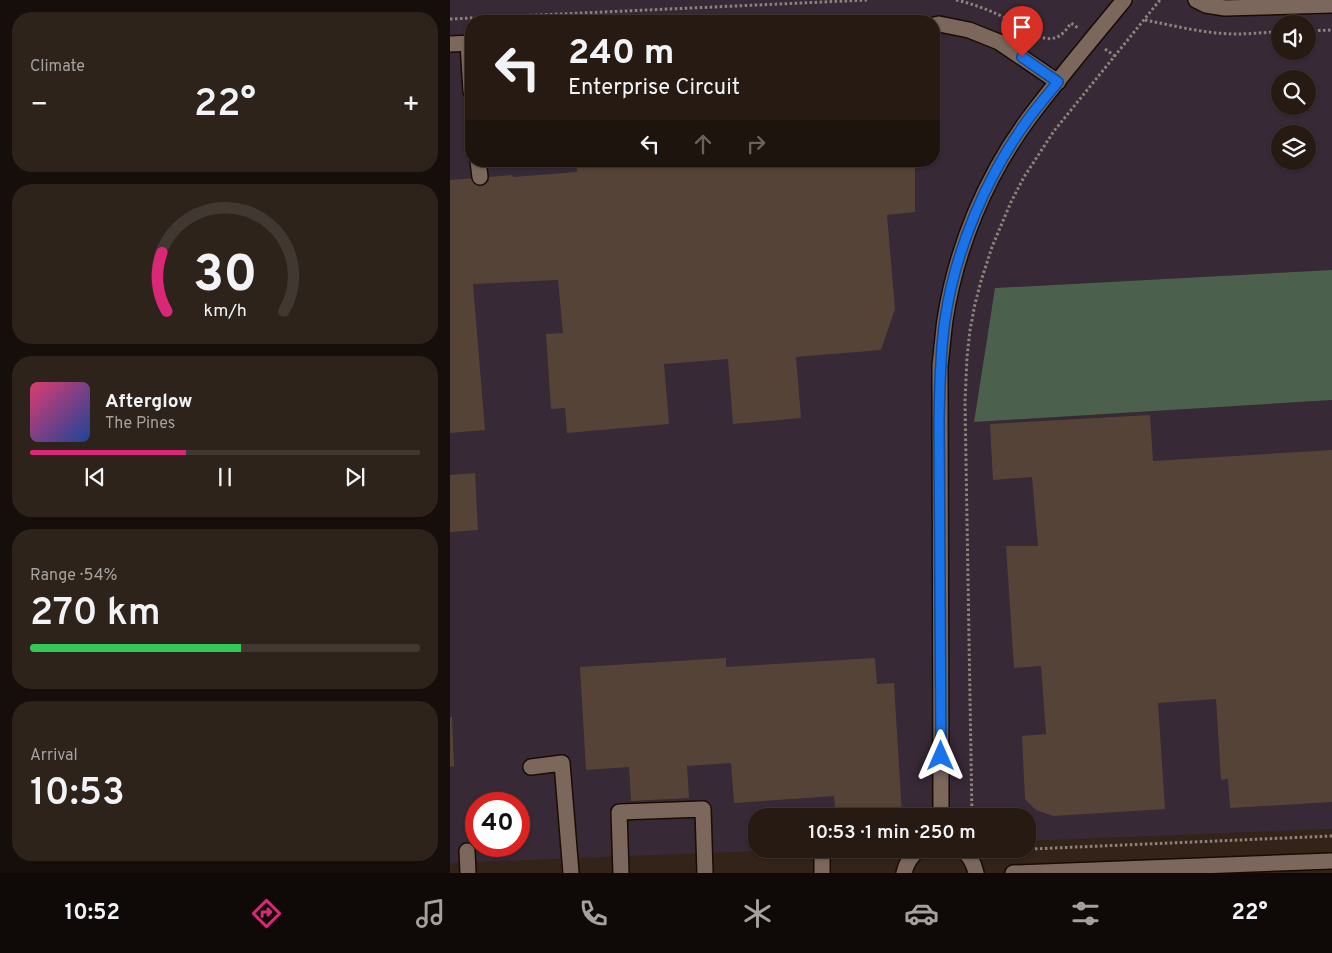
<!DOCTYPE html>
<html lang="en">
<head>
<meta charset="utf-8">
<style>
  :root { --surface:#261a12; --page:#2e231b; --text:#f1f3f6; --muted:#a4a19f; --line:#423832; --accent:#db2777 }
  body { margin:0; font-family:Overpass,sans-serif; background:var(--page); color:var(--text); height:100vh; display:flex; flex-direction:column; font-size:19px; white-space:nowrap }
  * { box-sizing:border-box; margin:0 }
  p { font-size:16px; color:var(--muted) }
  .icon { flex:none; width:28px; height:28px; fill:none; stroke:currentColor; stroke-width:2; stroke-linecap:round; stroke-linejoin:round }
  .map { position:relative; flex:1; overflow:hidden }
  .sheet { display:flex; flex-direction:column; gap:12px; padding:12px; background:#150e0a; width:450px }
  .sheet>* { flex:none }
  .top-card { position:absolute; left:15px; top:15px; width:475px; height:152px; border-radius:20px; box-shadow:0 1px 4px #0004,0 0 0 1px var(--line); background:#261a12; color:var(--text); overflow:hidden }
  .fabs { position:absolute; left:821px; top:15px; display:grid; gap:10px }
  .fabs a { display:grid; place-items:center; width:45px; height:45px; border-radius:50%; background:var(--surface); box-shadow:0 1px 4px #0004,0 0 0 1px var(--line); font-size:25px }
  .speed { position:absolute; left:15px; top:792px; display:flex; gap:10px; font-size:25px; font-weight:700; text-align:center }
  .speed>* { display:grid; place-content:center; width:65px; height:65px; border-radius:50%; background:var(--surface); box-shadow:0 1px 4px #0004,0 0 0 1px var(--line); line-height:1 }
  .speed .limit { border:8px solid #d22; background:#fff; color:#111 }
  .pin { position:absolute; display:grid; place-items:center; width:42px; height:42px; color:#fff; margin:-51px -21px; border-radius:50% 50% 50% 0; rotate:-45deg; box-shadow:0 0 5px #0007 }
  .pin .icon { rotate:45deg }
  .me { position:absolute; width:55px; margin:-28px; rotate:0deg; stroke-linejoin:round; filter:drop-shadow(0 0 4px #0008) }
  .turn { display:flex; align-items:center; gap:18px; height:105px; padding:0 20px; font-size:22px }
  .turn .icon { width:65px; height:65px; stroke-width:2.5 }
  .turn b { display:block; font-size:35px; line-height:42px }
  .lanes { display:flex; align-items:center; height:48px; padding:0 20px; background:#0003; justify-content:center; gap:25px; direction:ltr }
  .lanes .off { opacity:.35 }
  .big { font-size:38px; font-weight:600; line-height:1.1 }
  .sheet .widget { flex:1; display:flex; flex-direction:column; justify-content:center; gap:8px; min-width:0; padding:0 18px; border-radius:20px; background:var(--page) }
  .sheet .dial { align-items:center; gap:0 }
  .dial svg { height:130px; overflow:visible; fill:none; stroke:var(--line); stroke-width:7; stroke-linecap:round; text-anchor:middle }
  .dial text { fill:var(--text); stroke:none }
  .song { display:flex; align-items:center; gap:15px }
  .cover { width:60px; height:60px; border-radius:8px; background:linear-gradient(135deg,hsl(340 70% 55%),hsl(220 70% 35%)) }
  .played { height:5px; border-radius:2px; background:linear-gradient(90deg,var(--accent) 40%,var(--line) 40%) }
  .keys { display:flex; justify-content:space-around; direction:ltr }
  .heat { display:flex; justify-content:space-between; align-items:center; font-size:28px; direction:ltr }
  .charge { height:8px; border-radius:4px; background:linear-gradient(90deg,#34c759 54%,var(--line) 0) }
  .trip { position:absolute; left:298px; top:808px; width:288px; height:50px; border-radius:20px; background:var(--surface); box-shadow:0 1px 4px #0004,0 0 0 1px var(--line); font-weight:600; line-height:50px; text-align:center }
  .menu { display:flex; height:80px; justify-content:space-around; align-items:center; background:#0f0a07; color:var(--muted) }
  .menu .icon { width:35px; height:35px }
  .menu .active { color:var(--accent) }
  .menu b { font-size:22px; color:var(--text) }
  main { display:flex; flex:1; min-height:0 }
  .map>svg:first-child { display:block }
</style>
</head>
<body>
<main>
<section class="sheet">
<div class="widget"><p>Climate</p>
<div class="heat"><a>−</a><b class="big">22°</b><a>+</a></div>
</div>
<div class="widget dial"><svg viewBox="0 0 100 80">
<path d="M14 69A42 42 0 1 1 86 69"/>
<path d="M14 69A42 42 0 0 1 11 33" stroke="#db2777"/>
<text x="50" y="56" font-size="32" font-weight="700">30</text>
<text x="50" y="72" font-size="11">km/h</text>
</svg></div>
<div class="widget">
<div class="song"><i class="cover"></i><div><b>Afterglow</b><p>The Pines</p></div></div>
<div class="played"></div>
<div class="keys"><svg class="icon" aria-label="previous" viewBox="0 0 24 24"><path d="M18 5L8 12l10 7zM5 5v14"/></svg><svg class="icon" aria-label="pause" viewBox="0 0 24 24"><path d="M8 5v14M16 5v14"/></svg><svg class="icon" aria-label="next" viewBox="0 0 24 24"><path d="M6 5l10 7-10 7zM19 5v14"/></svg></div>
</div>
<div class="widget"><p>Range · 54%</p><b class="big">270 km</b><div class="charge"></div></div>
<div class="widget"><p>Arrival</p><b class="big">10:53</b></div>
</section>
<div class="map">
<svg width="882" height="873" viewBox="0 0 882 873">
  <rect width="100%" height="100%" fill="#332318"/>
  <path fill="#372936" fill-rule="evenodd" d="M0,0H882V270L545,288L524,422L882,400V829L576,841V816H306V849H356L0,863ZM21,21H484V161H21ZM830,24H858V51H830ZM830,79H858V106H830ZM830,134H858V161H830ZM26,804H69V846H26Z"/>
  <path fill="#4b604d" d="M882,270V400L524,422L545,288Z"/>
  <g fill="#554337">
    <path d="M126,161H465V212L437,215L445,309L431,350L346,357L351,418L283,424L278,359L214,364L219,424L117,433L115,408L101,409L96,334L113,333L108,280L23,284L35,430L0,433V180L62,175L63,177L127,172Z"/>
    <path d="M700,415L703,461L882,450V802L780,808L778,779L771,780L766,699L708,703L715,809L603,816L586,810L575,799L572,736L596,734L591,666L564,668L556,546H588L582,477L543,480L540,424Z"/>
    <path d="M25,473L28,530L0,532V475Z"/>
    <path d="M276,658V667L425,658L427,684L444,683L452,816H386L384,796L284,803L281,763L237,766L239,798L181,801L179,767L136,770L130,667Z"/>
    <path d="M0,717H2L4,766L0,767Z"/>
  </g>
  <g fill="none" stroke-linecap="round" stroke-linejoin="round">
    <g stroke="#1a0c03" stroke-width="18">
      <g id="minor">
        <path d="M746,0L756,5L775,8L882,5"/>
        <path d="M484,25L489,24L519,30L549,42L608,82"/>
        <path d="M18,43L21,91"/>
        <path d="M0,44L21,43"/>
        <path d="M28,161L30,177"/>
        <path d="M81,767L112,763L121,873"/>
        <path d="M491,816L490,365C492,350 493,334 495,320C506,248 536,176 579,118C609,78 642,39 674,0"/>
        <path d="M372,849V873"/>
        <path d="M512,849C520,856 524,863 526,873"/>
        <path d="M17,851L18,873"/>
        <path d="M171,873L169,812L253,809L255,873"/>
        <path d="M454,873C456,863 461,856 469,849"/>
        <path d="M563,873L882,861"/>
      </g>
    </g>
    <g stroke="#908279" stroke-width="3" stroke-dasharray="2.5 2.5" stroke-linecap="butt">
      <path d="M506,0C537,7 563,21 590,37C606,42 613,35 621,23L628,28"/>
      <path d="M0,19L417,0"/>
      <path d="M695,20C725,26 756,34 787,34C801,34 816,32 830,32"/>
      <path d="M858,31L882,30"/>
      <path d="M655,49L665,56"/>
      <path d="M522,816L515,402L517,357L520,330L525,304L531,281L542,247L561,202L574,177L604,131L710,0"/>
      <path d="M535,851L882,836"/>
    </g>
    <use href="#minor" stroke="#7b675b" stroke-width="15"/>
  </g>
  <g fill="none" stroke-linecap="round" stroke-linejoin="round">
    <g stroke="#114b97" stroke-width="12">
      <path id="route" d="M491,756L489,418C490,385 490,352 495,320C505,250 537,175 579,118C588,106 598,94 608,82L572,57"/>
    </g>
    <use href="#route" stroke="#1a73e8" stroke-width="9"/>
  </g>
</svg>
<div class="fabs">
<a><svg class="icon" aria-label="sound" viewBox="0 0 24 24"><path d="M4 9h4l5-4v14l-5-4H4zM17 9q2 3 0 6"/></svg></a>
<a><svg class="icon" aria-label="search" viewBox="0 0 24 24"><circle cx="10" cy="10" r="6"/><path d="M15 15l6 6"/></svg></a>
<a><svg class="icon" aria-label="layers" viewBox="0 0 24 24"><path d="M12 4l9 5-9 5-9-5zM3 14l9 5 9-5"/></svg></a>
</div>
<div class="speed"><div class="limit">40</div></div>
<div class="pin" style="left:572px;top:57px;background:#d93025"><svg class="icon" aria-label="arrive" viewBox="0 0 24 24"><path d="M6 21V4h12l-3 4 3 4H6"/></svg></div>
<svg class="me" style="left:491px;top:756px" viewBox="-20 -20 40 40"><path d="M0-17L14 15 0 8-14 15z" fill="#1a73e8" stroke="#fff" stroke-width="4"/></svg>
<div class="trip">10:53 · 1 min · 250 m</div>
<div class="top-card">
<div class="turn"><svg class="icon" aria-label="left" viewBox="0 0 24 24"><path d="M17 20v-9H6M10 6l-5 5 5 5"/></svg><div><b>240 m</b>Enterprise Circuit</div></div>
<div class="lanes"><svg class="icon" aria-label="left" viewBox="0 0 24 24"><path d="M17 20v-9H6M10 6l-5 5 5 5"/></svg><svg class="icon off" aria-label="ahead" viewBox="0 0 24 24"><path d="M12 20V5M6 11l6-6 6 6"/></svg><svg class="icon off" aria-label="right" viewBox="0 0 24 24"><path d="M7 20v-9h11M14 6l5 5-5 5"/></svg></div>
</div>
</div>
</main>
<nav class="menu">
<b>10:52</b>
<svg class="icon active" aria-label="directions" viewBox="0 0 24 24"><path d="M12 3l9 9-9 9-9-9zM9 14v-3h6M13 9l2 2-2 2"/></svg>
<svg class="icon" aria-label="music" viewBox="0 0 24 24"><path d="M9 18V5l10-2v13"/><circle cx="6" cy="18" r="3"/><circle cx="16" cy="16" r="3"/></svg>
<svg class="icon" aria-label="phone" viewBox="0 0 24 24"><path d="M5 4h4l2 5-3 2q2 4 5 5l2-3 5 2v4C11 20 4 13 5 4z"/></svg>
<svg class="icon" aria-label="climate" viewBox="0 0 24 24"><path d="M12 3v18M4 7l16 10M4 17L20 7"/></svg>
<svg class="icon" aria-label="car" viewBox="0 0 24 24"><path d="M5 17H2v-5l4-1 3-4h7l3 4 3 1v5h-3M9 17h6M6 11h13"/><circle cx="7" cy="17" r="2"/><circle cx="17" cy="17" r="2"/></svg>
<svg class="icon" aria-label="filters" viewBox="0 0 24 24"><path d="M4 7h16M4 17h16"/><circle cx="9" cy="7" r="2"/><circle cx="15" cy="17" r="2"/></svg>
<b>22°</b>
</nav>
</body>
</html>
